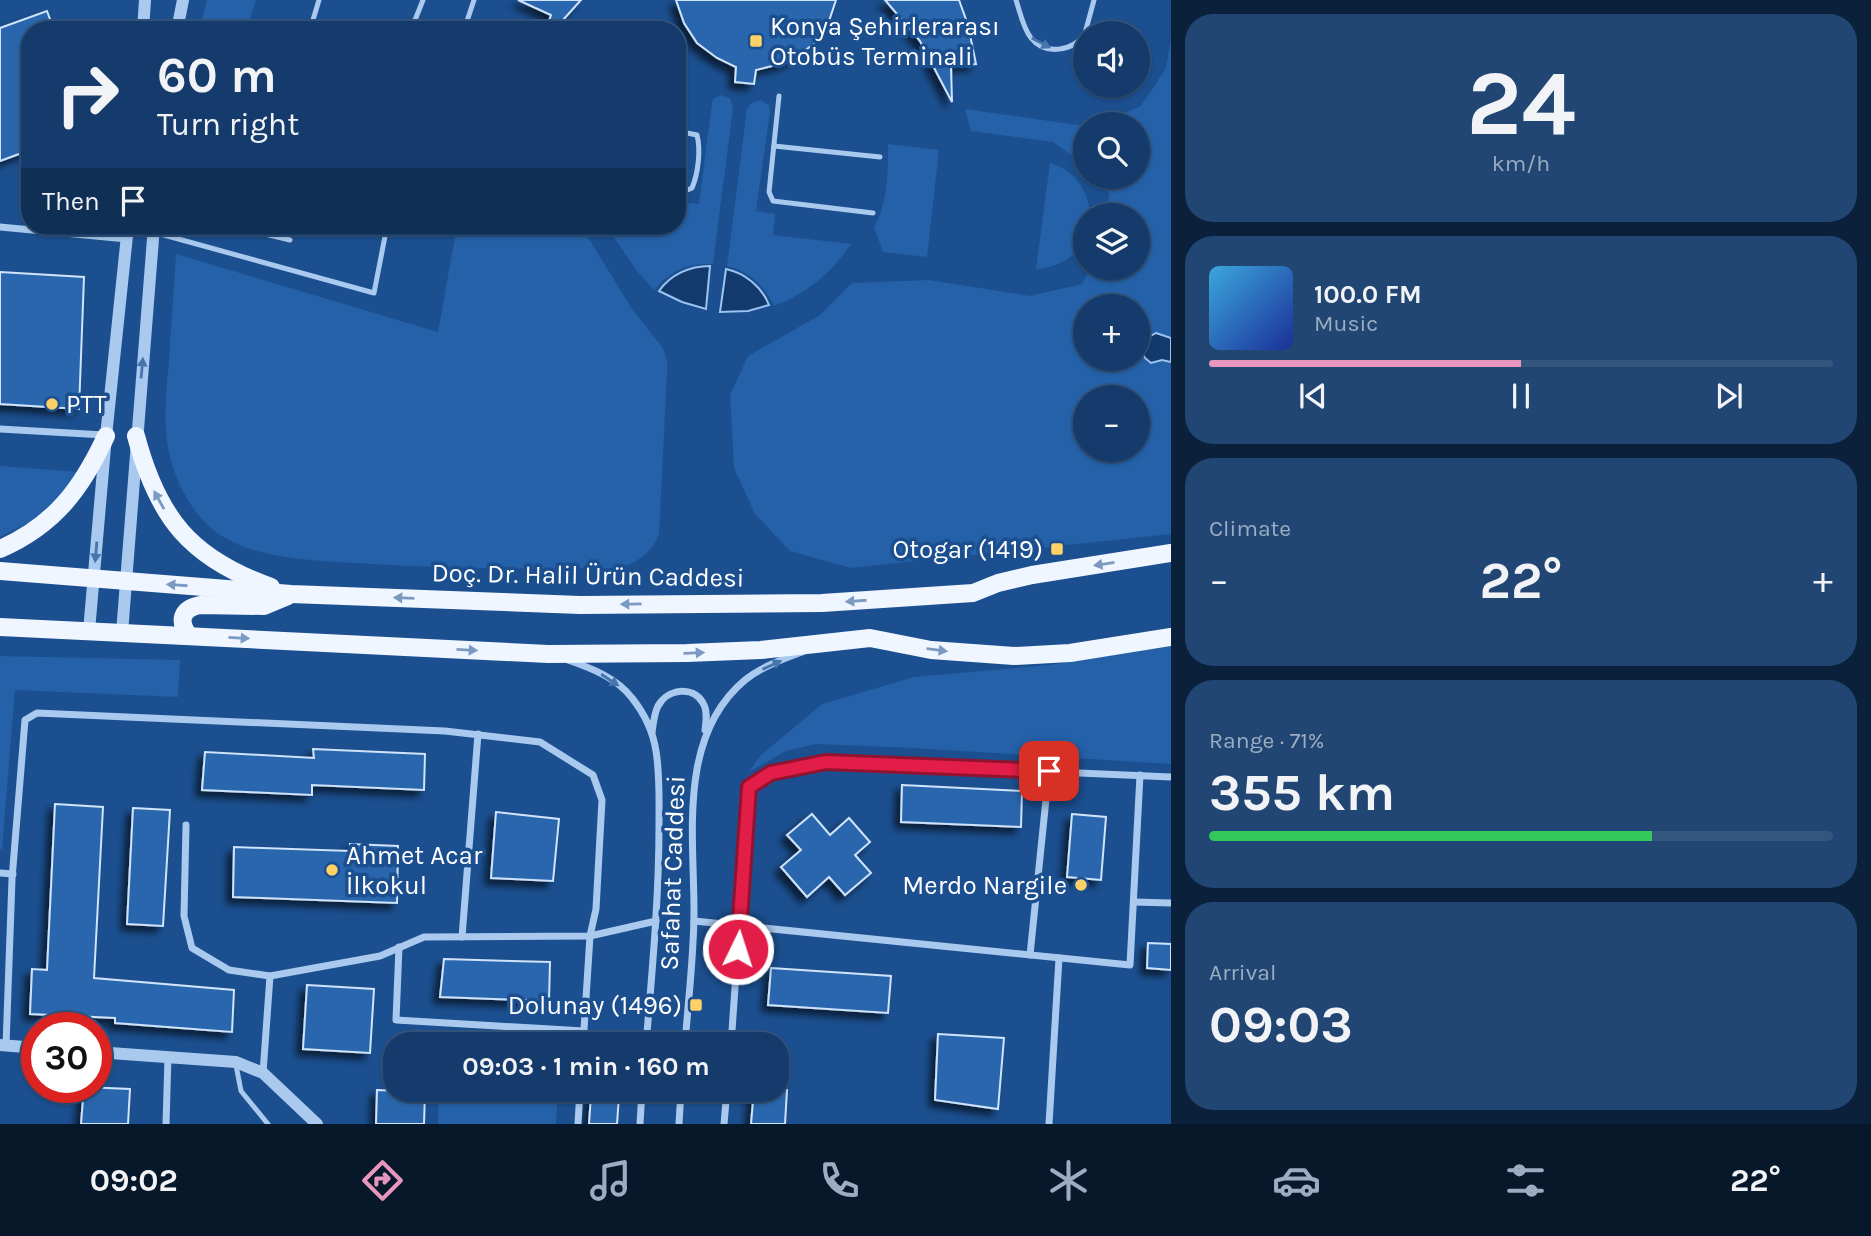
<!DOCTYPE html>
<html lang="en">
<head>
<meta charset="utf-8">
<style>
  :root { --surface:#143b6b; --page:#214673; --text:#f1f3f6; --muted:#9dadc1; --line:#33557e; --accent:#e797bd }
  body { margin:0; font-family:Karla,sans-serif; background:var(--page); color:var(--text); height:100vh; display:flex; flex-direction:column; font-size:26px; white-space:nowrap }
  * { box-sizing:border-box; margin:0 }
  p { font-size:23px; color:var(--muted) }
  .icon { flex:none; width:38px; height:38px; fill:none; stroke:currentColor; stroke-width:2; stroke-linecap:round; stroke-linejoin:round }
  .map { position:relative; flex:1; overflow:hidden }
  .panel { display:flex; flex-direction:column; gap:14px; padding:14px; background:#0b203b; width:700px }
  .panel>* { flex:none }
  .hud { position:absolute; left:21px; top:21px; width:665px; height:214px; border-radius:28px; box-shadow:0 2px 5px #0004,0 0 0 2px var(--line); background:#143b6b; color:var(--text); overflow:hidden }
  .tools { position:absolute; left:1073px; top:21px; display:grid; gap:14px }
  .tools a { display:grid; place-items:center; width:77px; height:77px; border-radius:50%; background:var(--surface); box-shadow:0 2px 5px #0004,0 0 0 2px var(--line); font-size:35px }
  .speed { position:absolute; left:21px; top:1012px; display:flex; gap:14px; font-size:35px; font-weight:700; text-align:center }
  .speed>* { display:grid; place-content:center; width:91px; height:91px; border-radius:50%; background:var(--surface); box-shadow:0 2px 5px #0004,0 0 0 2px var(--line); line-height:1 }
  .speed .limit { border:10px solid #d22; background:#fff; color:#111 }
  .pin { position:absolute; display:grid; place-items:center; width:60px; height:60px; color:#fff; margin:-30px; border-radius:14px; box-shadow:0 4px 10px #0006 }
  .me { position:absolute; width:77px; margin:-38px; rotate:4deg; stroke-linejoin:round; filter:drop-shadow(0 0 5px #0008) }
  .turn { display:flex; align-items:center; gap:24px; height:147px; padding:0 21px; font-size:32px }
  .turn .icon { width:91px; height:91px; stroke-width:2.5 }
  .turn b { display:block; font-size:49px; line-height:60px }
  .then { display:flex; align-items:center; height:66px; padding:0 21px; background:#0003; gap:14px; font-size:26px }
  .big { font-size:52px; font-weight:700; line-height:1.1 }
  .panel .card { flex:1; display:flex; flex-direction:column; justify-content:center; gap:10px; min-width:0; padding:0 24px; border-radius:28px; background:var(--page) }
  .panel .dial { align-items:center; gap:0 }
  .dial b { font-size:91px; line-height:1 }
  .song { display:flex; align-items:center; gap:21px }
  .cover { width:84px; height:84px; border-radius:10px; background:linear-gradient(135deg,hsl(200 70% 55%),hsl(230 70% 35%)) }
  .played { height:7px; border-radius:4px; background:linear-gradient(90deg,var(--accent) 50%,var(--line) 50%) }
  .keys { display:flex; justify-content:space-around; direction:ltr }
  .heat { display:flex; justify-content:space-between; align-items:center; font-size:38px; direction:ltr }
  .charge { height:10px; border-radius:5px; background:linear-gradient(90deg,#34c759 71%,var(--line) 0) }
  .trip { position:absolute; left:383px; top:1032px; width:406px; height:70px; border-radius:28px; background:var(--surface); box-shadow:0 2px 5px #0004,0 0 0 2px var(--line); font-weight:700; line-height:70px; text-align:center }
  .menu { display:flex; height:112px; justify-content:space-around; align-items:center; background:#08182b; color:var(--muted) }
  .menu .icon { width:49px; height:49px }
  .menu .selected { color:var(--accent) }
  .menu b { font-size:32px; color:var(--text) }
  main { display:flex; flex:1; min-height:0 }
  .map>svg:first-child { display:block }
</style>
</head>
<body>
<main>
<div class="map">
<svg width="1171" height="1124" viewBox="0 0 1171 1124">
  <defs>
    <filter id="shadow"><feDropShadow dx="-6" dy="6" stdDeviation="3.5" flood-color="#0009"/></filter>
  </defs>
  <rect width="100%" height="100%" fill="#1b4f8f"/>
  <g fill="#2461a8" fill-rule="evenodd">
    <path d="M207,0H256L246,30H199Z"/>
    <path d="M1171,38V534L851,568L790,551L755,514L734,468L730,395L748,356L820,315L852,283L929,280L1030,296L1082,284L1090,268H1138V215H1107L1109,194L1095,177H1138V124H1100L1141,106L1166,68ZM1085,306H1138V359H1085ZM1085,397H1138V450H1085Z"/>
    <path d="M721,95L730,98L733,108L713,264C689,263 669,271 654,290L637,271L606,226H677V202L699,204L712,103L713,99Z"/>
    <path d="M760,100L769,105L770,112L756,211L775,214L773,235L851,244C831,274 807,293 774,306C764,286 750,271 727,266L747,109L750,104Z"/>
    <path d="M965,109L1085,126V165L1053,142L971,131Z"/>
    <path d="M888,144L939,150L927,257L883,252L874,227C888,203 888,171 888,144Z"/>
    <path d="M1050,163C1074,170 1089,190 1090,215H1085C1085,223 1087,232 1084,239C1078,258 1054,268 1036,269Z"/>
    <path d="M457,226H581L632,309L663,348L667,360V374L659,534C651,554 640,560 621,568C537,569 454,569 370,564C324,561 260,561 220,535C195,518 179,489 171,461C162,428 166,394 169,360C171,325 174,289 176,254L438,332Z"/>
    <path d="M0,466L79,472C59,511 37,518 0,537Z"/>
    <path d="M1171,646V764L912,748L816,744L786,751L749,772L760,756L822,704L914,677L1049,665Z"/>
    <path d="M0,656L180,660L178,697L15,690L2,849H0Z"/>
    <path d="M414,1029L562,1040L561,1045H413Z"/>
    <path d="M439,1090H558L556,1124H438Z"/>
  </g>
  <g fill="#123a6d" stroke="#9cc4f0" stroke-width="2">
    <path d="M710,266L706,309L682,302L659,291C671,274 690,266 710,266Z"/>
    <path d="M726,269C745,273 762,287 769,305L748,311L720,312Z"/>
    <path d="M1156,333L1171,338V362L1162,360L1151,363L1145,358L1141,348L1147,338Z"/>
  </g>
  <g fill="#2a66ad" stroke="#cfe3fa" stroke-width="2" filter="url(#shadow)">
    <path d="M518,0H581L554,30H546L551,15Z"/>
    <path d="M676,0H836L828,24L814,44L788,62L756,70L754,84L735,82L736,67L717,58L697,43L684,23Z"/>
    <path d="M885,0H959L968,25L976,64L951,66L952,102L920,41Z"/>
    <path d="M47,11L54,30H30V150L0,161V28Z"/>
    <path d="M0,272L84,277L79,409L0,404Z"/>
    <path d="M313,749L425,754L424,790L312,785V795L202,790L205,752L314,758Z"/>
    <path d="M902,785L1022,791L1021,827L901,822Z"/>
    <path d="M55,804L103,807L94,978L234,990L232,1032L115,1023V1018L30,1014L32,969L47,970Z"/>
    <path d="M133,808L170,810L163,926L127,924Z"/>
    <path d="M496,812L559,819L553,881L491,878Z"/>
    <path d="M812,814L830,835L849,818L870,842L855,855L871,873L845,895L829,877L807,897L781,867L801,850L787,835Z"/>
    <path d="M1072,814L1106,817L1101,880L1067,877Z"/>
    <path d="M350,844L398,846L397,903L233,897L234,847L350,851Z"/>
    <path d="M1148,943L1171,944V970L1147,968Z"/>
    <path d="M444,959L550,962L549,1001L440,997Z"/>
    <path d="M771,968L891,976L888,1013L768,1005Z"/>
    <path d="M307,985L374,989L370,1053L303,1049Z"/>
    <path d="M938,1034L1004,1038L998,1109L935,1100Z"/>
    <path d="M84,1087L130,1089L128,1124H81Z"/>
    <path d="M377,1090L425,1092L424,1124H376Z"/>
    <path d="M754,1090H787L785,1124H751Z"/>
    <path d="M591,1095L619,1096L617,1124H589Z"/>
  </g>
  <g fill="none" stroke-linecap="round" stroke-linejoin="round">
    <g stroke="#a9c9ee" stroke-width="5">
      <path d="M1016,0C1020,12 1023,28 1031,38C1045,56 1073,51 1085,34"/>
      <path d="M310,30L319,0"/>
      <path d="M411,30L423,0"/>
      <path d="M464,30L474,0"/>
      <path d="M1085,33L1094,0"/>
      <path d="M779,96L769,192L773,201L873,213"/>
      <path d="M677,131L697,135C701,150 698,174 692,188L685,191L677,190"/>
      <path d="M774,146L880,157"/>
      <path d="M232,226L290,240"/>
      <path d="M153,232L374,293L387,226"/>
      <path d="M236,1065L241,1091L268,1124"/>
    </g>
    <g stroke="#a9c9ee" stroke-width="7">
      <path d="M0,227L127,239"/>
      <path d="M0,429L104,435"/>
      <path d="M568,660C591,668 617,678 632,698C644,713 653,732 656,751C660,775 659,801 659,826C659,899 652,972 646,1045"/>
      <path d="M652,733C653,724 654,714 658,706C667,689 693,685 703,703C708,711 706,722 705,730"/>
      <path d="M186,825L184,916L192,948L229,970L270,976L380,956L424,937L590,936L656,921"/>
      <path d="M0,873L13,874"/>
      <path d="M1134,902L1171,903"/>
      <path d="M694,921L1130,965L1140,775"/>
      <path d="M462,937L478,734"/>
      <path d="M399,947L396,1020L584,1031"/>
      <path d="M1030,955L1049,770"/>
      <path d="M685,1045C688,1001 694,956 694,911C694,834 678,736 745,680C761,667 783,659 802,652"/>
      <path d="M731,1045L749,787L771,773L826,762L1171,777"/>
      <path d="M6,1046L12,879L25,720L37,713L445,731L540,742L593,775L602,800L596,909L590,936L583,1045"/>
      <path d="M263,1073L270,976"/>
      <path d="M166,1124L168,1057"/>
      <path d="M578,1124L580,1090"/>
      <path d="M640,1124L642,1090"/>
      <path d="M679,1124L681,1090"/>
      <path d="M724,1124L727,1090"/>
      <path d="M1049,1124L1059,958"/>
    </g>
    <g stroke="#a9c9ee" stroke-width="12">
      <path d="M143,30L145,0"/>
      <path d="M177,30L183,0"/>
      <path d="M89,631L106,436L128,226"/>
      <path d="M122,633L154,226"/>
      <path d="M0,1045L37,1048"/>
      <path d="M96,1052L236,1062L263,1073L317,1124"/>
    </g>
    <g stroke="#f0f6ff" stroke-width="18">
      <path d="M136,436C158,518 190,558 271,587"/>
      <path d="M0,549C55,525 82,488 106,436"/>
      <path d="M0,571L291,594L580,605L822,603L973,593L998,583L1032,575L1171,553"/>
      <path d="M0,627L548,654L687,653L761,650L870,638L931,650L1014,656L1070,653L1171,637"/>
      <path d="M189,636C178,621 181,609 200,605L264,606L288,596"/>
    </g>
  </g>
  <defs><path id="oneway-solid" d="M-6-.8H1V-3.2L6.5 0L1 3.2V.8H-6Z" transform="scale(1.75)"/></defs>
  <g fill="#4674ac">
    <use href="#oneway-solid" transform="translate(1041 43) rotate(28)"/>
    <use href="#oneway-solid" transform="translate(142 368) rotate(-85)"/>
    <use href="#oneway-solid" transform="translate(96 552) rotate(95)"/>
    <use href="#oneway-solid" transform="translate(772 665) rotate(-25)"/>
    <use href="#oneway-solid" transform="translate(610 680) rotate(33)"/>
  </g>
  <g fill="#7b9ac1">
    <use href="#oneway-solid" transform="translate(159 500) rotate(-119)"/>
    <use href="#oneway-solid" transform="translate(1104 564) rotate(171)"/>
    <use href="#oneway-solid" transform="translate(177 585) rotate(-176)"/>
    <use href="#oneway-solid" transform="translate(404 598) rotate(-178)"/>
    <use href="#oneway-solid" transform="translate(856 601) rotate(176)"/>
    <use href="#oneway-solid" transform="translate(631 604) rotate(179)"/>
    <use href="#oneway-solid" transform="translate(239 638) rotate(3)"/>
    <use href="#oneway-solid" transform="translate(467 650) rotate(3)"/>
    <use href="#oneway-solid" transform="translate(937 650) rotate(7)"/>
    <use href="#oneway-solid" transform="translate(694 653) rotate(-2)"/>
  </g>
  <g fill="none" stroke-linecap="round" stroke-linejoin="round">
    <g stroke="#92132f" stroke-width="18">
      <path id="route" d="M738,949L749,787L771,773L826,762L1049,771"/>
    </g>
    <use href="#route" stroke="#e11d48" stroke-width="12"/>
  </g>
  <g fill="#ffd166" stroke="#1b4f8f" stroke-width="2.5">
    <rect x="749" y="34" width="14" height="14" rx="3.5"/>
    <circle cx="52" cy="404" r="7"/>
    <rect x="1050" y="542" width="14" height="14" rx="3.5"/>
    <circle cx="332" cy="870" r="7"/>
    <circle cx="1081" cy="885" r="7"/>
    <rect x="689" y="998" width="14" height="14" rx="3.5"/>
  </g>
  <g text-anchor="middle" stroke-width="7" stroke-linejoin="round" paint-order="stroke">
    <g font-size="26" fill="#fff" stroke="#1b4f8f" text-anchor="start">
      <text x="770" y="35">Konya Şehirlerarası<tspan x="770" dy="30">Otobüs Terminali</tspan></text>
      <text x="66" y="413">PTT</text>
      <text x="1043" y="558" text-anchor="end">Otogar (1419)</text>
      <text x="346" y="864">Ahmet Acar<tspan x="346" dy="30">İlkokul</tspan></text>
      <text x="1067" y="894" text-anchor="end">Merdo Nargile</text>
      <text x="682" y="1014" text-anchor="end">Dolunay (1496)</text>
    </g>
    <g font-size="26" fill="#fff" stroke="#1b4f8f">
      <text transform="translate(588 575) rotate(1)" y="9">Doç. Dr. Halil Ürün Caddesi</text>
      <text transform="translate(672 873) rotate(-88)" y="9">Safahat Caddesi</text>
    </g>
  </g>
</svg>
<div class="tools">
<a><svg class="icon" aria-label="sound" viewBox="0 0 24 24"><path d="M4 9h4l5-4v14l-5-4H4zM17 9q2 3 0 6"/></svg></a>
<a><svg class="icon" aria-label="search" viewBox="0 0 24 24"><circle cx="10" cy="10" r="6"/><path d="M15 15l6 6"/></svg></a>
<a><svg class="icon" aria-label="layers" viewBox="0 0 24 24"><path d="M12 4l9 5-9 5-9-5zM3 14l9 5 9-5"/></svg></a>
<a>+</a>
<a>−</a>
</div>
<div class="speed"><div class="limit">30</div></div>
<div class="pin" style="left:1049px;top:771px;background:#d93025"><svg class="icon" aria-label="arrive" viewBox="0 0 24 24"><path d="M6 21V4h12l-3 4 3 4H6"/></svg></div>
<svg class="me" style="left:738px;top:949px" viewBox="-20 -20 40 40"><circle r="17" fill="#e11d48" stroke="#fff" stroke-width="3"/><path d="M0-11L8 9 0 5-8 9z" fill="#fff"/></svg>
<div class="trip">09:03 · 1 min · 160 m</div>
<div class="hud">
<div class="turn"><svg class="icon" aria-label="right" viewBox="0 0 24 24"><path d="M7 20v-9h11M14 6l5 5-5 5"/></svg><div><b>60 m</b>Turn right</div></div>
<div class="then">Then<svg class="icon" aria-label="arrive" viewBox="0 0 24 24"><path d="M6 21V4h12l-3 4 3 4H6"/></svg></div>
</div>
</div>
<section class="panel">
<div class="card dial"><b>24</b><p>km/h</p></div>
<div class="card">
<div class="song"><i class="cover"></i><div><b>100.0 FM</b><p>Music</p></div></div>
<div class="played"></div>
<div class="keys"><svg class="icon" aria-label="previous" viewBox="0 0 24 24"><path d="M18 5L8 12l10 7zM5 5v14"/></svg><svg class="icon" aria-label="pause" viewBox="0 0 24 24"><path d="M8 5v14M16 5v14"/></svg><svg class="icon" aria-label="next" viewBox="0 0 24 24"><path d="M6 5l10 7-10 7zM19 5v14"/></svg></div>
</div>
<div class="card"><p>Climate</p>
<div class="heat"><a>−</a><b class="big">22°</b><a>+</a></div>
</div>
<div class="card"><p>Range · 71%</p><b class="big">355 km</b><div class="charge"></div></div>
<div class="card"><p>Arrival</p><b class="big">09:03</b></div>
</section>
</main>
<nav class="menu">
<b>09:02</b>
<svg class="icon selected" aria-label="directions" viewBox="0 0 24 24"><path d="M12 3l9 9-9 9-9-9zM9 14v-3h6M13 9l2 2-2 2"/></svg>
<svg class="icon" aria-label="music" viewBox="0 0 24 24"><path d="M9 18V5l10-2v13"/><circle cx="6" cy="18" r="3"/><circle cx="16" cy="16" r="3"/></svg>
<svg class="icon" aria-label="phone" viewBox="0 0 24 24"><path d="M5 4h4l2 5-3 2q2 4 5 5l2-3 5 2v4C11 20 4 13 5 4z"/></svg>
<svg class="icon" aria-label="climate" viewBox="0 0 24 24"><path d="M12 3v18M4 7l16 10M4 17L20 7"/></svg>
<svg class="icon" aria-label="car" viewBox="0 0 24 24"><path d="M5 17H2v-5l4-1 3-4h7l3 4 3 1v5h-3M9 17h6M6 11h13"/><circle cx="7" cy="17" r="2"/><circle cx="17" cy="17" r="2"/></svg>
<svg class="icon" aria-label="filters" viewBox="0 0 24 24"><path d="M4 7h16M4 17h16"/><circle cx="9" cy="7" r="2"/><circle cx="15" cy="17" r="2"/></svg>
<b>22°</b>
</nav>
</body>
</html>
